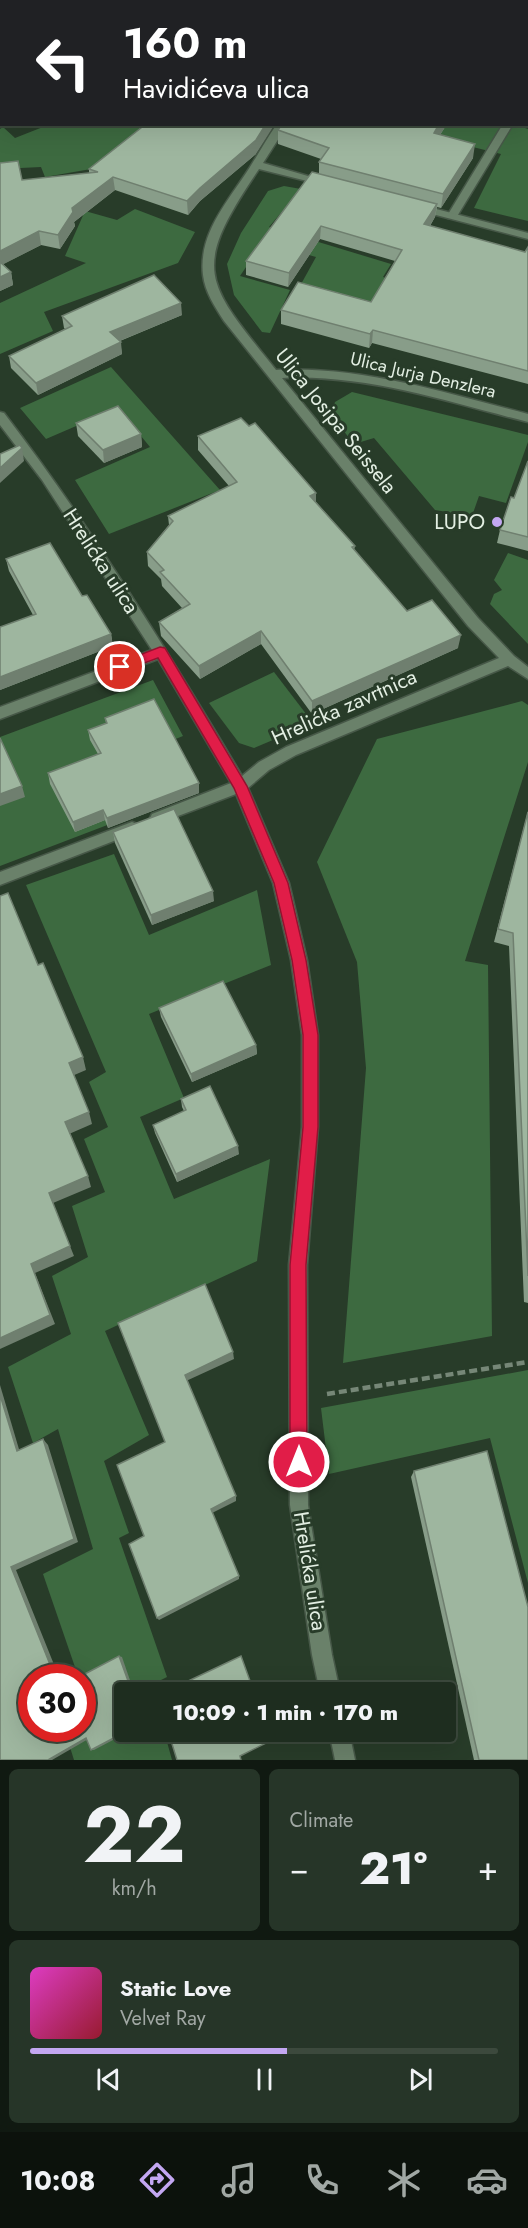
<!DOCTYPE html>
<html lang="en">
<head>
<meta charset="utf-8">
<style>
  :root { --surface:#1e2d1f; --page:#263528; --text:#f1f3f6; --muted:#a1a8a4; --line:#3c493d; --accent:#c3a7f2 }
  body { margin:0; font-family:Jost,sans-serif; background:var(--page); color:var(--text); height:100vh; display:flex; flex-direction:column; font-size:22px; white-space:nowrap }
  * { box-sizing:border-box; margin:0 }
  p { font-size:20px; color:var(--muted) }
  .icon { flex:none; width:33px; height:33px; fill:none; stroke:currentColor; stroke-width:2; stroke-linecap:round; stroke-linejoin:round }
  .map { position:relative; height:1760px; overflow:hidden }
  .sheet { display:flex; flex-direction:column; gap:9px; padding:9px; background:#101911; flex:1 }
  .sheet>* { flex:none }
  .guide { position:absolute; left:0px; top:0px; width:528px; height:126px; box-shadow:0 6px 24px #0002,0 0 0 2px var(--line); background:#202124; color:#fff; overflow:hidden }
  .speed { position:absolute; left:18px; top:1664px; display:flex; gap:12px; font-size:30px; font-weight:700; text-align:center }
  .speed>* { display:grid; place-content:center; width:78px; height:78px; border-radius:50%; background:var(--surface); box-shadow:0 6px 24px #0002,0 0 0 2px var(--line); line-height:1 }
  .speed .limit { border:9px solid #d22; background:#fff; color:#111 }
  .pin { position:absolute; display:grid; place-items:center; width:51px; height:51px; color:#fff; margin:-26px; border:3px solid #fff; border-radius:50%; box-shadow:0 2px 6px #0007 }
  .me { position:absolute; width:66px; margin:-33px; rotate:0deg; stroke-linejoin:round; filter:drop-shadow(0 0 4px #0008) }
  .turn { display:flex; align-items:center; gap:21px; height:126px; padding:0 24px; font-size:27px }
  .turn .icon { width:78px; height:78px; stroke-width:2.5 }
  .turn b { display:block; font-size:42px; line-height:51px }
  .big { font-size:45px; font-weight:800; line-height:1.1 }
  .sheet .tile { flex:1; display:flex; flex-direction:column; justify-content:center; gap:9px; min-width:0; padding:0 21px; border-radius:9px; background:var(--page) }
  .sheet .dial { align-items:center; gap:0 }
  .dial b { font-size:78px; line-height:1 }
  .song { display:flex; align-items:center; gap:18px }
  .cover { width:72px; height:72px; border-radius:9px; background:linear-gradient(135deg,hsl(310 70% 55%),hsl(350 70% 35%)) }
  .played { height:6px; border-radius:3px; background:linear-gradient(90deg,var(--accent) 55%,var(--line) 55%) }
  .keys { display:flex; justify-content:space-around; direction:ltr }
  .heat { display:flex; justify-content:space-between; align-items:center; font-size:33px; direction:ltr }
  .sheet .tiles { flex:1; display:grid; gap:9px; grid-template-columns:1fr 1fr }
  .tile:last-child { grid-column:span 2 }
  .trip { position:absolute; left:114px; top:1682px; width:342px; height:60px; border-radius:6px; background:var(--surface); box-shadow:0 6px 24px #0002,0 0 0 2px var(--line); font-weight:800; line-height:60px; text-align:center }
  .tab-bar { display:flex; height:96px; justify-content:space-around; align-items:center; background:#0c120c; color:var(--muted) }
  .tab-bar .icon { width:42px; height:42px }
  .tab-bar .active { color:var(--accent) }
  .tab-bar b { font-size:27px; color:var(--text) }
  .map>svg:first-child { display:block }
</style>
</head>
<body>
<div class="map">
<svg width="528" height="1760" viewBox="0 0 528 1760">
  <rect width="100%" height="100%" fill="#283c29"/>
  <g fill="#3d6a40">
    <path d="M513,124L528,129V221L474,208L501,154L384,125Z"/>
    <path d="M48,125H154L91,169L45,177L41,167L0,169V129L3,127L15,138Z"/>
    <path d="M284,186L301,189L269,227L391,264L383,277L424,291L528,346L300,286L316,257L263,242L240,276L290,290L270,333L262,332L234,295L227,264L241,233L268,191Z"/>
    <path d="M135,209L195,232L178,263L44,312L53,331L0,354V303L86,263L65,256L85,211L117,220Z"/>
    <path d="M111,367L220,490L109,534L75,480L150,447L118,408L46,439L20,408Z"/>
    <path d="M352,392L528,435V442L506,503L479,496L472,516L435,510L374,438L354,444L331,415L335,402Z"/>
    <path d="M508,553L528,560V644L490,604L494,594L502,590L494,580Z"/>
    <path d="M274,672L313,723L254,748L239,743L209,703Z"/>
    <path d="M153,680L183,736L89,774L110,824L0,866V737Z"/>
    <path d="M522,701L528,705V762L465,961L488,965L492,1336L343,1363L366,1068L357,962L317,862L377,739Z"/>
    <path d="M114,854L149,935L257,890L271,965L149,1014L184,1098L140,1117L174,1199L270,1159L257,1261L105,1331L149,1435L104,1461L129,1533L119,1538L167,1677L151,1685L153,1692H124V1731H164L172,1760H74L64,1728H82V1677H63L76,1670L43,1574L93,1549L58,1429L33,1443L8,1367L71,1334L52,1276L88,1257L72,1206L105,1192L84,1139L108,1127L89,1082L106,1072L26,885Z"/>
    <path d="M528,1370V1583L490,1438L329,1474L321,1408Z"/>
  </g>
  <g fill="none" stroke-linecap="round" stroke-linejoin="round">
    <g stroke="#475848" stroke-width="3">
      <path id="service" d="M503,124H513L456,218H448L447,216Z"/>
    </g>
    <g stroke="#475848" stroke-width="3">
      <g id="minor">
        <path d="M365,0H375L365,2Z"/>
        <path d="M277,124H288L263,163L332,183L327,186L259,169C191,270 203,279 276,370C363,366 445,393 528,414V422C448,402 366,374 282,378L478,618L514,656L528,667V679L508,666L296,755L269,770L248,788L289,883L307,960L318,1035V1127L307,1265L308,1505L332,1655L340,1692H320L312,1655L290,1505L289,1265L302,1127V1035L291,960L273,883L236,794L157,824L152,822L150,818L152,814L231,783L158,659L0,719V707L152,650L42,480L0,425V412L4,413C92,528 168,652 242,776L259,762L286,747L499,658L468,626L224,321C215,307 205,292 203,275C198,233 229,200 250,167C259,153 267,138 277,124Z"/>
        <path d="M417,204L528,233V239L413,209L412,207Z"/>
        <path d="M132,822L137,824L139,828L137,832L0,885V872Z"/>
        <path d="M329,1731H349L355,1760H335Z"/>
      </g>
    </g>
    <g stroke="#475848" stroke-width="3">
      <g id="tertiary">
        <path d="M444,0H458L459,2H445Z"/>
        <path d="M526,16L528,17V23L526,22Z"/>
      </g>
    </g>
    <path stroke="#768777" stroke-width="3" stroke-dasharray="4.5 2" stroke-linecap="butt" d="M416,0L422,2"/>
    <path stroke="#768777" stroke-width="4.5" stroke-dasharray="8 4" stroke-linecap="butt" d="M327,1394L528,1362"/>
    <use href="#service" fill="#6a816a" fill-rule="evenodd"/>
    <use href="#minor" fill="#6a816a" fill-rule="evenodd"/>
    <use href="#tertiary" fill="#6a816a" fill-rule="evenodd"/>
  </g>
  <g fill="#889d89">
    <path d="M526,31L528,32V114H526Z"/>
    <path d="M282,124H447L440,135L473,158L441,208L437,207L435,217L430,226L525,252L528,247V384L372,343L369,348L281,324V310L371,302L395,261L320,239L288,287L246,275V261L319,173V162L321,159L278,144V130Z"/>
    <path d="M256,154L200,201L188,215L115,190L74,222L75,226L60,249L41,245L3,264L11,272L13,285L0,291V163L22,180L89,173V169Z"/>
    <path d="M182,315L120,341L122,354L38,395L11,368L9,356L65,329L64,328L62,316Z"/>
    <path d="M76,423L141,434L142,447L104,463L78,436Z"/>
    <path d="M198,436L316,502L355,546L354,550L407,611L458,648L312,714L261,644L200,679L161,636L159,622L182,608L162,586L161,579L148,566L147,552L169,525L168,516L229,486L198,450Z"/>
    <path d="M528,461V551L497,543L500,530L514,498Z"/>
    <path d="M6,559L82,596L111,634L113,646L0,690V627L33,615L9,571Z"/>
    <path d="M105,718L199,793L108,828L105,820L75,832L50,784L48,773L98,754L90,740L88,730L106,723Z"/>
    <path d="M528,811V1303L524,1302L509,946L494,942Z"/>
    <path d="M113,832L214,901L152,925L115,843Z"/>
    <path d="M159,1008L256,1045L257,1054L192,1082L161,1017Z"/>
    <path d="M181,1099L239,1154L177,1182L155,1133L153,1125L184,1111L182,1107Z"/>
    <path d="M414,1471L528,1760H474L411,1477Z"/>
  </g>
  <g fill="#6f7f6f">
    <path d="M56,0H73L71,2H54Z"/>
    <path d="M354,0H362L361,2H353Z"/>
    <path d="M0,74H2V88L0,89Z"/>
    <path d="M266,124H275L256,154L200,201L188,215L187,201L200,188Z"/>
    <path d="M439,124H447L432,147L434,133Z"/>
    <path d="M475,144L473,158L441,208L443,194Z"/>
    <path d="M113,177L115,190L74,222L75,226L60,249L58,235L72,208Z"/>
    <path d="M437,204L435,217L423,237L424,224Z"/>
    <path d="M321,226L320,239L288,287L289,273Z"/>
    <path d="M39,231L41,245L0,266V251Z"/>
    <path d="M11,272L13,285L0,291V277Z"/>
    <path d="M181,303L182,315L112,344L110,332Z"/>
    <path d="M373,330L372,343L369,348L370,334Z"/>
    <path d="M121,342L122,354L38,395L36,383Z"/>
    <path d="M141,434L142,447L104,463L103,450Z"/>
    <path d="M22,448L24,461L0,483V468Z"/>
    <path d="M316,493V507L310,496Z"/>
    <path d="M261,631V644L200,679L199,666Z"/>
    <path d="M111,634L113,646L0,690V677Z"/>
    <path d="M461,635L458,648L312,714V701Z"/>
    <path d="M199,783V793L108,828L107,818Z"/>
    <path d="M22,786L25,797L0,806V794Z"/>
    <path d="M103,810L105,820L75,832L73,822Z"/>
    <path d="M213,891L214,901L152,925L151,915Z"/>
    <path d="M256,1045L257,1054L192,1082L191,1074Z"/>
    <path d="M83,1057L86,1070L72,1076L69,1063Z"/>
    <path d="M89,1112L92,1124L69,1134L65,1122Z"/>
    <path d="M238,1146L239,1154L177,1182L176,1174Z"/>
    <path d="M88,1176L91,1187L53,1203L49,1193Z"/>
    <path d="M70,1246L74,1256L35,1273L55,1324L0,1349V1338L31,1264Z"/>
    <path d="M233,1352L234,1359L186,1381L185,1375Z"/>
    <path d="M0,1385L21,1456L17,1451L0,1395Z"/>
    <path d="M43,1439L48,1445L78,1542L16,1570L59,1677H55L11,1567Z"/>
    <path d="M236,1496V1501L212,1513L211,1509Z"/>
    <path d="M239,1576V1579L159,1620L157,1618Z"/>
    <path d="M119,1656L122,1657L134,1692H132Z"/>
    <path d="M127,1731H130L94,1750H91Z"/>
    <path d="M86,1738H90L52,1760H48Z"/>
  </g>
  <g fill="#9eb69f" stroke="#6f7f6f" stroke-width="1.5">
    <path d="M0,0H56L54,2H2V30L0,31Z"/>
    <path d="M167,0H354L353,2H165Z"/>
    <path d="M526,31L528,32V100H526Z"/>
    <path d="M0,37L2,38V74H0Z"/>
    <path d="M146,124H266L256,140L200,188L187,201L113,177L72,208L73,212L58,235L39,231L0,251V163L18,161L22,180L98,172L89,169Z"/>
    <path d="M282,124H439L434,133L475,144L443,194L319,162L329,148L278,130Z"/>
    <path d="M312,172L437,204L424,224L525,252L528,247V371L373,330L370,334L281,310L298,282L371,302L402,250L321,226L289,273L246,261Z"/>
    <path d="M0,262L11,272L0,277Z"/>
    <path d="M154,275L181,303L110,332L121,342L36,383L9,356L72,326L62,316Z"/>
    <path d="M118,406L141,434L103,450L76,423Z"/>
    <path d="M241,418L249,426L255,423L316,493L310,496L355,546L352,547L407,611L432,600L461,635L312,701L261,631L199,666L159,622L190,604L160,572L164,570L147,552L173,521L168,516L237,482L198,436Z"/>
    <path d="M20,445L22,448L0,468V454Z"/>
    <path d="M528,461V537L500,530L511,497L514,498Z"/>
    <path d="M50,543L82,596L87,595L111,634L0,677V627L36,614L6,559Z"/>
    <path d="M154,699L199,783L107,818L103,810L73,822L48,773L101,753L88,730L107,723L105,718Z"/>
    <path d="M0,738L22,786L0,794Z"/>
    <path d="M174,809L213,891L151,915L113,832Z"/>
    <path d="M528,812V1276L513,933L498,929Z"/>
    <path d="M8,893L38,965L43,963L83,1057L69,1063L89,1112L65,1122L88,1176L49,1193L70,1246L31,1264L50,1315L0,1338V896Z"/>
    <path d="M223,981L256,1045L191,1074L159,1008Z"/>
    <path d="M210,1086L238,1146L176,1174L153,1125L186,1110L181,1099Z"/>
    <path d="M205,1284L233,1352L185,1375L236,1496L211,1509L239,1576L157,1618L129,1544L144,1536L117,1465L165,1442L118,1323Z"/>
    <path d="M0,1395L17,1451L43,1439L74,1539L11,1567L55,1677H32V1728H82V1677H79L119,1656L132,1692H124V1731H127L91,1750L86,1738L48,1760H0Z"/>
    <path d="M487,1451L528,1607V1760H479L414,1471Z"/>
    <path d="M241,1656L254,1692H165Z"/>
    <path d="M168,1731H269L272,1740L240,1756L241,1760H177Z"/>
  </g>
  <path fill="#e11d48" stroke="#92132f" stroke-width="1.5" d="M160,647L165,648L247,786L288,883L306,960L318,1035V1127L306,1265L307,1462L305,1468L299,1470L293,1468L290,1462V1265L303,1127V1035L292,960L274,883L234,788L158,658L120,672L114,667L116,664Z"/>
  <circle fill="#c3a7f2" stroke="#283c29" stroke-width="2" cx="497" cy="522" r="6"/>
  <g text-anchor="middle" stroke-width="6" stroke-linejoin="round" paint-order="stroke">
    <g font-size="18" fill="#e3efe3" stroke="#283c29">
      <text transform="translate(423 375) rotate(13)" y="6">Ulica Jurja Denzlera</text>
    </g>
    <g font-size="21" fill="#e3efe3" stroke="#283c29">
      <text transform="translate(336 421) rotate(51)" y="7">Ulica Josipa Seissela</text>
      <text transform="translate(101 561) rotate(57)" y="7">Hrelićka ulica</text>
      <text transform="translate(344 707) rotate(-24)" y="7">Hrelićka zavrtnica</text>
      <text transform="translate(310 1571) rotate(81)" y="7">Hrelićka ulica</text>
    </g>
    <g font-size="21" fill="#e3efe3" stroke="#283c29" text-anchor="end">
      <text x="485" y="529">LUPO</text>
    </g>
  </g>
</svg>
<div class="speed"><div class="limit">30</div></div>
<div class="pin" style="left:120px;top:667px;background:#d93025"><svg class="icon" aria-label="arrive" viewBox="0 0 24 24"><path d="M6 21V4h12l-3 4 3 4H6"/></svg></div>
<svg class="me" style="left:299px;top:1462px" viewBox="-20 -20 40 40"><circle r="17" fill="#e11d48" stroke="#fff" stroke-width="3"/><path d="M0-11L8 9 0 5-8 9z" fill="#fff"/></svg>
<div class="trip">10:09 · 1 min · 170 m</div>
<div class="guide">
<div class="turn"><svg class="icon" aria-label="left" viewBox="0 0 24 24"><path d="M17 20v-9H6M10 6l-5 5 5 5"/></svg><div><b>160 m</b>Havidićeva ulica</div></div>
</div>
</div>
<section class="sheet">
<div class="tiles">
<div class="tile dial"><b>22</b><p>km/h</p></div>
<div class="tile"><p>Climate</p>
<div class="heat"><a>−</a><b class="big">21°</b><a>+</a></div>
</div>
<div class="tile">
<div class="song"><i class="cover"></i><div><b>Static Love</b><p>Velvet Ray</p></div></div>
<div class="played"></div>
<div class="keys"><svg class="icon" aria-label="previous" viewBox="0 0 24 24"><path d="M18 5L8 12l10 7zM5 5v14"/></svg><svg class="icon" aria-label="pause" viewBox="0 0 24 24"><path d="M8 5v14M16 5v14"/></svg><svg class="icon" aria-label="next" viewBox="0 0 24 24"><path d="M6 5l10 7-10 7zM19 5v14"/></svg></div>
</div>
</div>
</section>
<nav class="tab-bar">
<b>10:08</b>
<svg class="icon active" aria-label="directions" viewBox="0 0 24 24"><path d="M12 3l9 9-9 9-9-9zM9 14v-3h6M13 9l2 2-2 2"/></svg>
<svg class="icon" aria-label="music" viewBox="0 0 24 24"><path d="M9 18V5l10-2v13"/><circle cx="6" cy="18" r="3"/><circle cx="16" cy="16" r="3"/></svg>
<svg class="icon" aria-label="phone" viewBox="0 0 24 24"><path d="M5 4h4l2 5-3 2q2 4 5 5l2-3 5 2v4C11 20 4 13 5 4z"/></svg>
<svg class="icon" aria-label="climate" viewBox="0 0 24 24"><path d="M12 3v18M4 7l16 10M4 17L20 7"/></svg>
<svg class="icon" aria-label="car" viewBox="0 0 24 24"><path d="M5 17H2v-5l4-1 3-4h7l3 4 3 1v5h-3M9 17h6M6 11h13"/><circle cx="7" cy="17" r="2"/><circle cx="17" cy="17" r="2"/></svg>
</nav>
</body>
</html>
